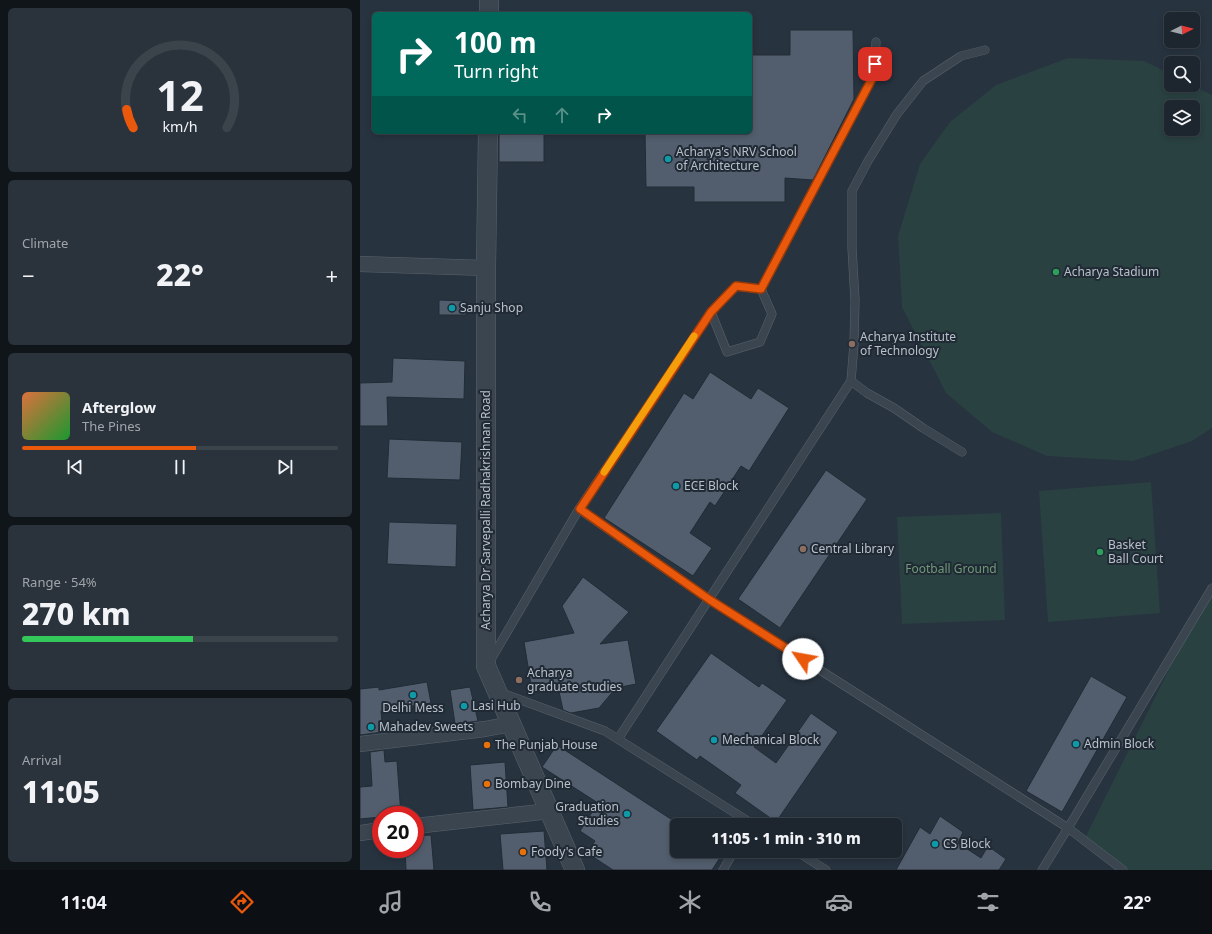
<!DOCTYPE html>
<html lang="en">
<head>
<meta charset="utf-8">
<style>
  :root { --surface:#1d262f; --page:#2a323b; --text:#f1f3f6; --muted:#a0a5aa; --line:#3b434b; --accent:#ea580c }
  body { margin:0; font-family:"Noto Sans",sans-serif; background:var(--page); color:var(--text); height:100vh; display:flex; flex-direction:column; font-size:15px; white-space:nowrap }
  * { box-sizing:border-box; margin:0 }
  p { font-size:13px; color:var(--muted) }
  .icon { flex:none; width:22px; height:22px; fill:none; stroke:currentColor; stroke-width:2; stroke-linecap:round; stroke-linejoin:round }
  .map { position:relative; flex:1; overflow:hidden }
  .details { display:flex; flex-direction:column; gap:8px; padding:8px; background:#10151a; width:360px }
  .details>* { flex:none }
  .banner { position:absolute; left:12px; top:12px; width:380px; height:122px; border-radius:6px; box-shadow:0 2px 6px #0003,0 0 0 1px var(--line); background:#00695c; color:#fff; overflow:hidden }
  .needle { width:26px; rotate:84deg }
  .fabs { position:absolute; left:804px; top:12px; display:grid; gap:8px }
  .fabs a { display:grid; place-items:center; width:36px; height:36px; border-radius:6px; background:var(--surface); box-shadow:0 2px 6px #0003,0 0 0 1px var(--line); font-size:20px }
  .speed { position:absolute; left:12px; top:806px; display:flex; gap:8px; font-size:20px; font-weight:700; text-align:center }
  .speed>* { display:grid; place-content:center; width:52px; height:52px; border-radius:50%; background:var(--surface); box-shadow:0 2px 6px #0003,0 0 0 1px var(--line); line-height:1 }
  .speed .limit { border:6px solid #d22; background:#fff; color:#111 }
  .pin { position:absolute; display:grid; place-items:center; width:34px; height:34px; color:#fff; margin:-17px; border-radius:8px; box-shadow:0 2px 6px #0006 }
  .me { position:absolute; width:44px; margin:-22px; rotate:303deg; stroke-linejoin:round; filter:drop-shadow(0 0 3px #0008) }
  .turn { display:flex; align-items:center; gap:14px; height:84px; padding:0 16px; font-size:18px }
  .turn .icon { width:52px; height:52px; stroke-width:2.5 }
  .turn b { display:block; font-size:28px; line-height:34px }
  .lanes { display:flex; align-items:center; height:38px; padding:0 16px; background:#0003; justify-content:center; gap:20px; direction:ltr }
  .lanes .off { opacity:.35 }
  .big { font-size:30px; font-weight:800; line-height:1.1 }
  .details .widget { flex:1; display:flex; flex-direction:column; justify-content:center; gap:6px; min-width:0; padding:0 14px; border-radius:6px; background:var(--page) }
  .details .dial { align-items:center; gap:0 }
  .dial svg { height:104px; overflow:visible; fill:none; stroke:var(--line); stroke-width:7; stroke-linecap:round; text-anchor:middle }
  .dial text { fill:var(--text); stroke:none }
  .song { display:flex; align-items:center; gap:12px }
  .cover { width:48px; height:48px; border-radius:6px; background:linear-gradient(135deg,hsl(20 70% 55%),hsl(130 70% 35%)) }
  .played { height:4px; border-radius:2px; background:linear-gradient(90deg,var(--accent) 55%,var(--line) 55%) }
  .keys { display:flex; justify-content:space-around; direction:ltr }
  .heat { display:flex; justify-content:space-between; align-items:center; font-size:22px; direction:ltr }
  .charge { height:6px; border-radius:3px; background:linear-gradient(90deg,#34c759 54%,var(--line) 0) }
  .trip { position:absolute; left:310px; top:818px; width:232px; height:40px; border-radius:6px; background:var(--surface); box-shadow:0 2px 6px #0003,0 0 0 1px var(--line); font-weight:800; line-height:40px; text-align:center }
  .dock { display:flex; height:64px; justify-content:space-around; align-items:center; background:#0c0f13; color:var(--muted) }
  .dock .icon { width:28px; height:28px }
  .dock .on { color:var(--accent) }
  .dock b { font-size:18px; color:var(--text) }
  main { display:flex; flex:1; min-height:0 }
  .map>svg:first-child { display:block }
</style>
</head>
<body>
<main>
<section class="details">
<div class="widget dial"><svg viewBox="0 0 100 80">
<path d="M14 69A42 42 0 1 1 86 69"/>
<path d="M14 69A42 42 0 0 1 9 55" stroke="#ea580c"/>
<text x="50" y="56" font-size="32" font-weight="700">12</text>
<text x="50" y="72" font-size="11">km/h</text>
</svg></div>
<div class="widget"><p>Climate</p>
<div class="heat"><a>−</a><b class="big">22°</b><a>+</a></div>
</div>
<div class="widget">
<div class="song"><i class="cover"></i><div><b>Afterglow</b><p>The Pines</p></div></div>
<div class="played"></div>
<div class="keys"><svg class="icon" aria-label="previous" viewBox="0 0 24 24"><path d="M18 5L8 12l10 7zM5 5v14"/></svg><svg class="icon" aria-label="pause" viewBox="0 0 24 24"><path d="M8 5v14M16 5v14"/></svg><svg class="icon" aria-label="next" viewBox="0 0 24 24"><path d="M6 5l10 7-10 7zM19 5v14"/></svg></div>
</div>
<div class="widget"><p>Range · 54%</p><b class="big">270 km</b><div class="charge"></div></div>
<div class="widget"><p>Arrival</p><b class="big">11:05</b></div>
</section>
<div class="map">
<svg width="852" height="870" viewBox="0 0 852 870">
  <rect width="100%" height="100%" fill="#27333f"/>
  <g fill="#2a4141" fill-rule="evenodd">
    <path d="M708,58L784,61L811,74V85H832L852,95V428L832,441L773,461L687,456L632,432L586,393L542,307L538,236L560,164L590,122L636,85ZM811,107H833V129H811Z"/>
    <path d="M791,482L800,613L688,622L679,491Z"/>
    <path d="M641,513L645,620L542,624L537,517Z"/>
    <path d="M852,591V870H763L722,844L836,615Z"/>
  </g>
  <g fill="#525e6d" stroke="#222c37">
    <path d="M430,30H493L494,99L453,180L425,178V202H334V187H286L285,132H390V55H430Z"/>
    <rect x="139" y="132" width="45" height="30"/>
    <path d="M79,300L106,301V315H79Z"/>
    <path d="M33,358L105,361L104,399L27,397L28,426H0V383L32,382Z"/>
    <path d="M350,372L391,399L398,388L429,408L389,471L381,466L355,506L350,502L330,533L352,548L333,576L244,518L324,393L333,399Z"/>
    <path d="M29,439L102,442L100,480L27,478Z"/>
    <path d="M466,470L507,499L420,628L378,599Z"/>
    <path d="M29,522L97,524L96,567L27,564Z"/>
    <path d="M223,577L269,612L240,644L268,640L276,684L256,688L239,708L211,713L203,710L198,687L172,691L164,642L214,633L202,606Z"/>
    <path d="M351,653L399,687L402,683L427,700L394,747L416,763L451,713L478,732L416,822L375,793L381,785L340,756L337,760L296,731Z"/>
    <path d="M731,676L767,697L702,812L666,791Z"/>
    <path d="M67,682L71,703L21,711L23,732L0,735V689L19,687V690Z"/>
    <path d="M110,687L118,721L95,724L90,690Z"/>
    <path d="M197,745L320,825H317V851H360L363,853L352,870H253L227,853L235,841L220,831L238,803L182,767Z"/>
    <path d="M24,750L25,762L37,761L41,815H21V817L0,819V787L12,786L10,752Z"/>
    <path d="M145,762L148,807L113,810L110,765Z"/>
    <path d="M580,816L603,832L598,843L621,858L628,846L646,859L639,870H536L560,827L570,834Z"/>
    <path d="M184,831L187,870H143L140,834Z"/>
    <path d="M71,835L74,870H46L45,849H55V836Z"/>
  </g>
  <g fill="none" stroke-linecap="round" stroke-linejoin="round">
    <g stroke="#59636d" stroke-width="9">
      <g id="service">
        <path d="M351,312L367,352L400,342L412,314L401,289"/>
        <path d="M491,381L507,393L534,408L563,428L602,452"/>
        <path d="M219,509L350,600L708,828L763,870"/>
        <path d="M130,661L219,509L351,312L376,286L401,289L514,75L516,42"/>
        <path d="M139,692L245,731L394,825"/>
        <path d="M258,739L491,381L494,344L495,300L492,248V191L508,161L537,114L563,81L601,56L625,50"/>
        <path d="M436,851L466,870"/>
        <path d="M363,870L374,851"/>
        <path d="M682,870L708,828L852,588"/>
      </g>
    </g>
    <g stroke="#59636d" stroke-width="16">
      <g id="minor">
        <path d="M0,264L126,268"/>
        <path d="M0,744L125,729L151,724"/>
        <path d="M55,826L190,811"/>
        <path d="M0,833L21,830"/>
      </g>
    </g>
    <g stroke="#59636d" stroke-width="20">
      <g id="tertiary">
        <path d="M129,14V0"/>
        <path d="M128,132L126,268V666L215,870"/>
      </g>
    </g>
    <use href="#service" stroke="#3b454f" stroke-width="8"/>
    <use href="#minor" stroke="#3b454f" stroke-width="15"/>
    <use href="#tertiary" stroke="#3b454f" stroke-width="19"/>
  </g>
  <g fill="none" stroke-linecap="round" stroke-linejoin="round">
    <g stroke="#983908" stroke-width="10">
      <path id="route" d="M443,659L350,600L220,509L351,312L376,286L401,289L514,75L515,64"/>
    </g>
    <use href="#route" stroke="#ea580c" stroke-width="7"/>
    <path stroke="#f59e0b" stroke-width="7" d="M244,472L334,336"/>
  </g>
  <g fill="#0f9aa8" stroke="#202a35" stroke-width="1.5">
    <circle cx="308" cy="159" r="4"/>
    <circle cx="92" cy="308" r="4"/>
    <circle cx="316" cy="486" r="4"/>
    <circle cx="53" cy="695" r="4"/>
    <circle cx="104" cy="706" r="4"/>
    <circle cx="11" cy="727" r="4"/>
    <circle cx="354" cy="740" r="4"/>
    <circle cx="716" cy="744" r="4"/>
    <circle cx="267" cy="814" r="4"/>
    <circle cx="575" cy="844" r="4"/>
  </g>
  <g fill="#2e9e5b" stroke="#202a35" stroke-width="1.5">
    <circle cx="696" cy="272" r="4"/>
    <circle cx="740" cy="552" r="4"/>
  </g>
  <g fill="#8d6e63" stroke="#202a35" stroke-width="1.5">
    <circle cx="492" cy="344" r="4"/>
    <circle cx="443" cy="549" r="4"/>
    <circle cx="159" cy="680" r="4"/>
  </g>
  <g fill="#e8710a" stroke="#202a35" stroke-width="1.5">
    <circle cx="127" cy="745" r="4"/>
    <circle cx="127" cy="784" r="4"/>
    <circle cx="163" cy="852" r="4"/>
  </g>
  <g text-anchor="middle" stroke-width="4" stroke-linejoin="round" paint-order="stroke">
    <g font-size="12" fill="#b8c0ca" stroke="#202a35" text-anchor="start">
      <text x="316" y="156">Acharya's NRV School<tspan x="316" dy="14">of Architecture</tspan></text>
      <text x="704" y="276">Acharya Stadium</text>
      <text x="100" y="312">Sanju Shop</text>
      <text x="500" y="341">Acharya Institute<tspan x="500" dy="14">of Technology</tspan></text>
      <text x="324" y="490">ECE Block</text>
      <text x="748" y="549">Basket<tspan x="748" dy="14">Ball Court</tspan></text>
      <text x="451" y="553">Central Library</text>
      <text x="167" y="677">Acharya<tspan x="167" dy="14">graduate studies</tspan></text>
      <text x="112" y="710">Lasi Hub</text>
      <text x="53" y="712" text-anchor="middle">Delhi Mess</text>
      <text x="19" y="731">Mahadev Sweets</text>
      <text x="362" y="744">Mechanical Block</text>
      <text x="724" y="748">Admin Block</text>
      <text x="135" y="749">The Punjab House</text>
      <text x="135" y="788">Bombay Dine</text>
      <text x="259" y="811" text-anchor="end">Graduation<tspan x="259" dy="14">Studies</tspan></text>
      <text x="583" y="848">CS Block</text>
      <text x="171" y="856">Foody's Cafe</text>
    </g>
    <g font-size="12" fill="#b8c0ca" stroke="#202a35">
      <text transform="translate(126 510) rotate(-90)" y="4">Acharya Dr Sarvepalli Radhakrishnan Road</text>
    </g>
    <g font-size="12" fill="#709977" stroke="#202a35">
      <text x="591" y="573">Football Ground</text>
    </g>
  </g>
</svg>
<div class="fabs">
<a><svg class="needle" viewBox="-14 -14 28 28"><path d="M0-13l5 13h-10z" fill="#e53935"/><path d="M0 13l5-13h-10z" fill="#a0a5aa"/></svg></a>
<a><svg class="icon" aria-label="search" viewBox="0 0 24 24"><circle cx="10" cy="10" r="6"/><path d="M15 15l6 6"/></svg></a>
<a><svg class="icon" aria-label="layers" viewBox="0 0 24 24"><path d="M12 4l9 5-9 5-9-5zM3 14l9 5 9-5"/></svg></a>
</div>
<div class="speed"><div class="limit">20</div></div>
<div class="pin" style="left:515px;top:64px;background:#d93025"><svg class="icon" aria-label="arrive" viewBox="0 0 24 24"><path d="M6 21V4h12l-3 4 3 4H6"/></svg></div>
<svg class="me" style="left:443px;top:659px" viewBox="-20 -20 40 40"><circle r="19" fill="#fff"/><path d="M0-13L10 11 0 6-10 11z" fill="#ea580c"/></svg>
<div class="trip">11:05 · 1 min · 310 m</div>
<div class="banner">
<div class="turn"><svg class="icon" aria-label="right" viewBox="0 0 24 24"><path d="M7 20v-9h11M14 6l5 5-5 5"/></svg><div><b>100 m</b>Turn right</div></div>
<div class="lanes"><svg class="icon off" aria-label="left" viewBox="0 0 24 24"><path d="M17 20v-9H6M10 6l-5 5 5 5"/></svg><svg class="icon off" aria-label="ahead" viewBox="0 0 24 24"><path d="M12 20V5M6 11l6-6 6 6"/></svg><svg class="icon" aria-label="right" viewBox="0 0 24 24"><path d="M7 20v-9h11M14 6l5 5-5 5"/></svg></div>
</div>
</div>
</main>
<nav class="dock">
<b>11:04</b>
<svg class="icon on" aria-label="directions" viewBox="0 0 24 24"><path d="M12 3l9 9-9 9-9-9zM9 14v-3h6M13 9l2 2-2 2"/></svg>
<svg class="icon" aria-label="music" viewBox="0 0 24 24"><path d="M9 18V5l10-2v13"/><circle cx="6" cy="18" r="3"/><circle cx="16" cy="16" r="3"/></svg>
<svg class="icon" aria-label="phone" viewBox="0 0 24 24"><path d="M5 4h4l2 5-3 2q2 4 5 5l2-3 5 2v4C11 20 4 13 5 4z"/></svg>
<svg class="icon" aria-label="climate" viewBox="0 0 24 24"><path d="M12 3v18M4 7l16 10M4 17L20 7"/></svg>
<svg class="icon" aria-label="car" viewBox="0 0 24 24"><path d="M5 17H2v-5l4-1 3-4h7l3 4 3 1v5h-3M9 17h6M6 11h13"/><circle cx="7" cy="17" r="2"/><circle cx="17" cy="17" r="2"/></svg>
<svg class="icon" aria-label="filters" viewBox="0 0 24 24"><path d="M4 7h16M4 17h16"/><circle cx="9" cy="7" r="2"/><circle cx="15" cy="17" r="2"/></svg>
<b>22°</b>
</nav>
</body>
</html>
